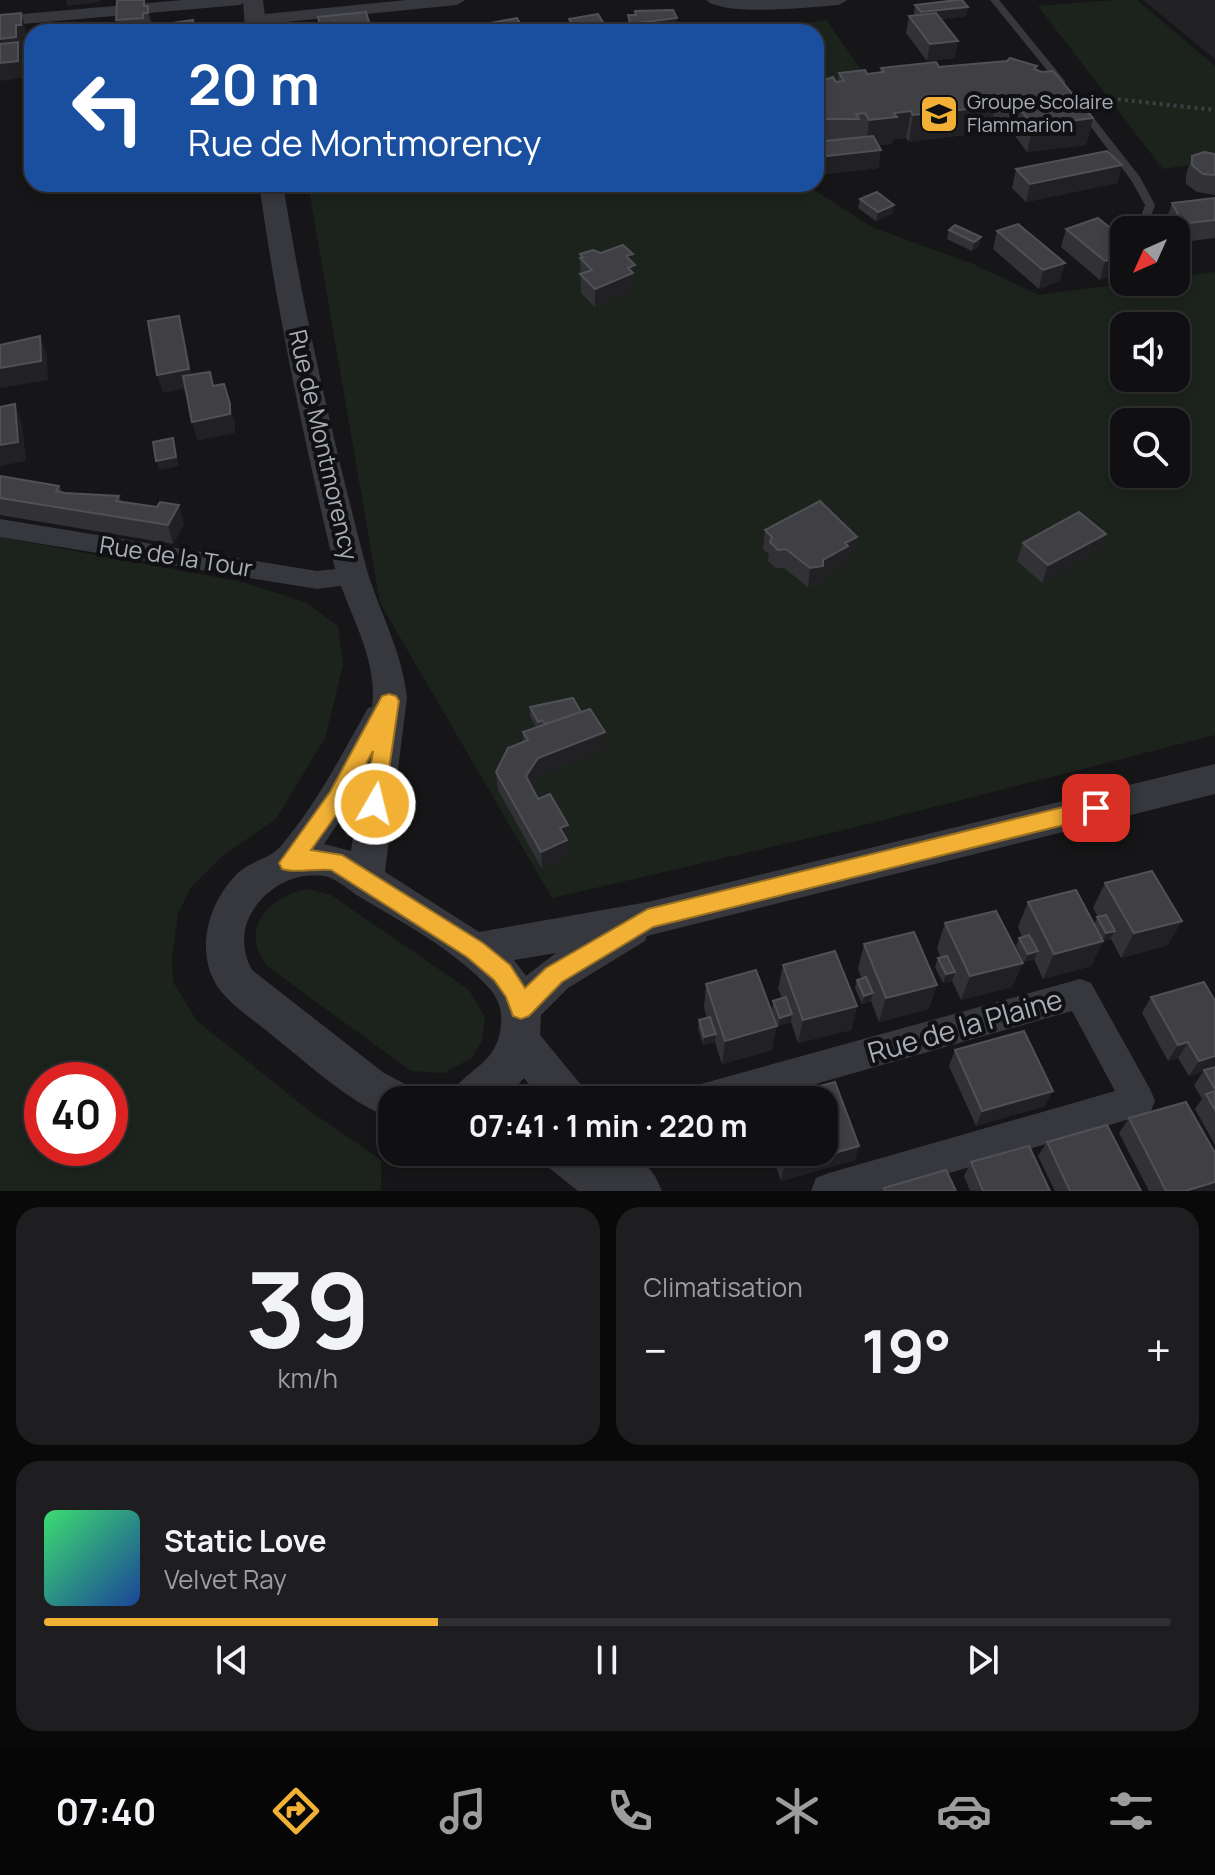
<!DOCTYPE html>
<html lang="fr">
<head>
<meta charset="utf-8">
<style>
  :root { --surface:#101012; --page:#1e1e20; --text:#f1f3f6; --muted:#9c9d9f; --line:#303032; --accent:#f2b134 }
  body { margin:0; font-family:Manrope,sans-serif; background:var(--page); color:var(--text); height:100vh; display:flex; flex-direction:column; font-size:30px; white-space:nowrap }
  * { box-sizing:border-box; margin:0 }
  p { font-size:26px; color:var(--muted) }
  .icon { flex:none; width:44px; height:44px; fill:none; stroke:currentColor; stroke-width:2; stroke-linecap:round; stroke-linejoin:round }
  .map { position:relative; height:1191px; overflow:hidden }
  .sheet { display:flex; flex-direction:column; gap:16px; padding:16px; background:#09090a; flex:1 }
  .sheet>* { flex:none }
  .hud { position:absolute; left:24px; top:24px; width:800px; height:168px; border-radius:24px; box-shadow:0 4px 12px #0003,0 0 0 2px var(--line); background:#1a4fa0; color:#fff; overflow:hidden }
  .needle { width:52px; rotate:225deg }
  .tools { position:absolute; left:1110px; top:216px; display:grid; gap:16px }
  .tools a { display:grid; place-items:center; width:80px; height:80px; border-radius:16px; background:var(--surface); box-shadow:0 4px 12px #0003,0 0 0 2px var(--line); font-size:40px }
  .speed { position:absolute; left:24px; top:1062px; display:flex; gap:16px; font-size:40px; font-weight:700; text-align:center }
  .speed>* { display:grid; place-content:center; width:104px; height:104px; border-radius:50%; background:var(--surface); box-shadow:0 4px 12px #0003,0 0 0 2px var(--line); line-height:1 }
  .speed .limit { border:12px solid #d22; background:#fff; color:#111 }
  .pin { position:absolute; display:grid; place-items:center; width:68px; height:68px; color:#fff; margin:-34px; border-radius:16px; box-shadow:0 4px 12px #0006 }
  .me { position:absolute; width:88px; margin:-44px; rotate:8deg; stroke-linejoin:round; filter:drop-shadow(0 0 6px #0008) }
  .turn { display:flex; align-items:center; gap:28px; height:168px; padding:0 32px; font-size:36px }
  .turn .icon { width:104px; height:104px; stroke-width:2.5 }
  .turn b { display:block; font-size:56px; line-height:68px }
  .big { font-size:60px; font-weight:700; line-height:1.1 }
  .sheet .card { flex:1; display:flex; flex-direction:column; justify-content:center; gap:12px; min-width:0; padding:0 28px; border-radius:24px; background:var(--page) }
  .sheet .dial { align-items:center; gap:0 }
  .dial b { font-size:104px; line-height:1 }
  .song { display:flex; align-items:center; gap:24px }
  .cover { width:96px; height:96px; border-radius:12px; background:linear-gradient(135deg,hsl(140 70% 55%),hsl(220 70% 35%)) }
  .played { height:8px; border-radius:4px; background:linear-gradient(90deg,var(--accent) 35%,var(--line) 35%) }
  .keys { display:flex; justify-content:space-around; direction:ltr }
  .heat { display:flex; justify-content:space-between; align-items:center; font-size:44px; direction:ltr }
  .sheet .tiles { flex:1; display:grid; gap:16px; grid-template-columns:1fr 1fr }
  .card:last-child { grid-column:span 2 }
  .trip { position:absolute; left:378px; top:1086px; width:460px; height:80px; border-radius:24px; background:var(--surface); box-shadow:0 4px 12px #0003,0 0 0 2px var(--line); font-weight:700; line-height:80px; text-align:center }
  .tab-bar { display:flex; height:128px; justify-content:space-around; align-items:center; background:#060607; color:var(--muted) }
  .tab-bar .icon { width:56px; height:56px }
  .tab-bar .on { color:var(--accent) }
  .tab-bar b { font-size:36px; color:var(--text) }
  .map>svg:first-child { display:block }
</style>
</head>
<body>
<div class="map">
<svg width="1215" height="1191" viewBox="0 0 1215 1191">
  <rect width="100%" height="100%" fill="#161618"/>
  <path fill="#222225" d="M1143,0H1215V59Z"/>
  <g fill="#1c231d" fill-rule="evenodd">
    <path d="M1115,0H1137L1215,66V165L1201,163L1163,169L1038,6Z"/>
    <path d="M826,20L872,85L816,94V32H738Z"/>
    <path d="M308,184H804L874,228L973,264L1039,295L1136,282H1176V277L1215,272V735L844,830L552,898L380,603ZM1124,326H1176V378H1124ZM1124,422H1176V474H1124Z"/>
    <path d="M0,537L242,582L305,602L338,626L343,665L325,738L276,819L221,857L191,887L178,914L172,957L173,982L197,1021L311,1112L381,1160V1191H0ZM42,1080H110V1148H42Z"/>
    <path d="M308,889L331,895L469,990L485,1017L482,1041L472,1058L444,1073L411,1071L267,966C238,928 269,896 308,889Z"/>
  </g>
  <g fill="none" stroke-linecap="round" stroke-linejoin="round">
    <path stroke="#3d3f44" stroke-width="4" stroke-dasharray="3 4" stroke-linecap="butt" d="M1097,97L1215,110"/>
    <g fill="#37383d" fill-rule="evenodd">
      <path d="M990,0H999L1065,81V85H1059Z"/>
      <path d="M1079,107H1085L1140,177L1155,205L1148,224L1149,230H1139L1138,224L1145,205L1131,180L1079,111Z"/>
    </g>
    <g fill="#37383d" fill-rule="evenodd">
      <path d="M183,0H248L240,5L0,26V16Z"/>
      <path d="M406,0H465L457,5L255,25L247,20L255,15Z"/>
      <path d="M706,0H847L839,5C812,7 724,17 706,0Z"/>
      <path d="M0,519L317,571L353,567L362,569L366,576L362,583L317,589L0,537Z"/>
      <path d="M1080,979L1091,983L1150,1089L1155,1101L1150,1113L889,1191H811L816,1178L829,1173L1115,1091L1072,1011L759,1100H684L689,1088L701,1084Z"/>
    </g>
    <g fill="#37383d" fill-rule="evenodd">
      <path d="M243,0H263L267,32H245Z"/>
      <path d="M259,184H283C303,310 332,435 364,559C376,607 402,648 407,698L385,872L479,932L648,902L1215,764V794L647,936L645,941L568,988L541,1015L540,1035L582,1086L588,1100H541L524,1078L505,1100H448C462,1068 499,1067 501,1023C502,1010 499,1000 490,989C454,949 401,922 355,894C347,888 335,878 324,876C295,872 267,887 252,912C241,930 242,952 252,970L384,1073L409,1086L415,1100H392V1119C347,1101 311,1066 273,1036C258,1023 240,1012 226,997C191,961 206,903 239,872C251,861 271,858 280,847C316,805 341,756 368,708L372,707C379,657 345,608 333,561C303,436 277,311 259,184ZM360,790L351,851L324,844ZM556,953L526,976L514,960Z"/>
      <path d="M542,1152H636L655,1176L662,1191H578L548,1167Z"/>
    </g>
  </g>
  <g fill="#323236">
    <path d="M915,5L968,7L966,16L941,19L955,58L927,61L906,33L909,16L915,15L914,13Z"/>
    <path d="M146,6L152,23V30L148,31V32H119L116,20Z"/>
    <path d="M569,19L604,24V32H572L570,27Z"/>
    <path d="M1037,66L1036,69L1093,118L1086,145L1027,152L1006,124L992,120L988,127L965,130L964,135L909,142L906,138L893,139L892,144L879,145V168L817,175L816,173V83L838,82L839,73L867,74L880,73L881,68Z"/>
    <path d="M1215,154V195L1197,192L1186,184V175L1192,156Z"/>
    <path d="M1122,165L1117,183L1026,202L1012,188L1016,169Z"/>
    <path d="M1215,198V238L1183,242L1179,236H1176V230H1171L1166,221L1172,203Z"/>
    <path d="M860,199L894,205L892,214L876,221L858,208Z"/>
    <path d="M955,225L979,246L972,251L947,239L949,230Z"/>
    <path d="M1066,229L1124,239V271L1100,280L1061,247Z"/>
    <path d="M997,231L1060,281L1039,289L993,249Z"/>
    <path d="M580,254H633L634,284H633V291L595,307L581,293Z"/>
    <path d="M0,476L59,486L62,492L119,496L121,501L184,524L173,544L0,515Z"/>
    <path d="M765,530L857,537L854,555L846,560L845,565L822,578L821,584L808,587L784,568H776L768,561L769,554L763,549Z"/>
    <path d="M1023,543L1099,552L1042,583L1017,561Z"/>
    <path d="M530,707L605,750L539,776L532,787L538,799L569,843H567L568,858L542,869L498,790L496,772L523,742V732L536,727L530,716Z"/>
    <path d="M1105,883L1168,945L1121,958L1111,939L1103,941L1091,966L1043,979L1034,959L1024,962L1016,946L1019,938L1022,937L1018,927L1028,902L1094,924L1098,917L1093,908Z"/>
    <path d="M945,923L1023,963L1012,987L961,1000L952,981L943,983L935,967L938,958H941L937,948Z"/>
    <path d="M864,944L929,1009L879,1022L871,1001L862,1004L855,988L857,980L862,979L858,969Z"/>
    <path d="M783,965L857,1006L851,1030L798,1043L791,1022L778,1026L772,1009L773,1001L782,998L778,989Z"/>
    <path d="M706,984L772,1050L722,1064L715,1042L703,1045L698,1028L699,1020L707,1018L704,1008Z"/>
    <path d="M1151,997L1215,1001V1145L1195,1109L1202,1099L1194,1085L1203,1072L1189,1076L1178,1058L1168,1061L1142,1013Z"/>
    <path d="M955,1050L1045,1106L976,1126L949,1066Z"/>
    <path d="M1129,1118L1215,1191H1149L1119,1133Z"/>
    <path d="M1047,1142L1141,1191H1055L1038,1156Z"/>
    <path d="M771,1152H824L855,1160L781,1181Z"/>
    <path d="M971,1162L1050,1191H970L964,1176Z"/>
  </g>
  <g fill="#212124">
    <path d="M66,0H100V2L67,6Z"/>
    <path d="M148,6L152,23V30L148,13Z"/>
    <path d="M968,7L966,16L920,21L921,12Z"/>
    <path d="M21,13L26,30L27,42L22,43L23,78L0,81V39L16,25Z"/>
    <path d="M677,18L676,27L630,32V24Z"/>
    <path d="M604,24V32H574V28Z"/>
    <path d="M370,26V32L321,31Z"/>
    <path d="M958,41L955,58L927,61L930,44Z"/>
    <path d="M998,94L992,120L988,127L965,130L964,135L909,142L913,115L966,104Z"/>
    <path d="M911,111L906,138L893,139L892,144L866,147L869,120L894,113Z"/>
    <path d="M1093,118L1086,145L1027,152L1033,126Z"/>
    <path d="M881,150L879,168L817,175L819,157Z"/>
    <path d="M1122,165L1117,183L1026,202L1030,184Z"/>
    <path d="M327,184H344V191L328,193Z"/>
    <path d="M894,205L892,214L876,221L878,212Z"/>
    <path d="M1180,218H1185L1179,236H1176V232Z"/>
    <path d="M981,237L979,246L972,251L974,242Z"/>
    <path d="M633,254V266L635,265L633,291L595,307V289L626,256Z"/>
    <path d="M1124,255V271L1100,280L1105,261Z"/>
    <path d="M1065,263L1060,281L1039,289L1043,270Z"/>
    <path d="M179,316L184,335L194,387L163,393L157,375Z"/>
    <path d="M40,336L47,355L48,380L0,388V368Z"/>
    <path d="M15,404L22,423L26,461L0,466V445Z"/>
    <path d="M230,404L235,423V433L197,441L192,422Z"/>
    <path d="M173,438L179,466L159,470L156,461Z"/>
    <path d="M179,505L184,524L173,544L168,525Z"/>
    <path d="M1106,534L1099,552L1042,583L1048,565Z"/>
    <path d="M857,537L854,555L846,560L845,565L822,578L821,584L808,587L810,568L845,543Z"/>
    <path d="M605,732V750L539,776L528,794L526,776L538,758Z"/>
    <path d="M568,825V858L542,869L541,852L560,828Z"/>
    <path d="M1182,921L1168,945L1121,958L1134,933Z"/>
    <path d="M1115,931L1110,939L1102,942L1106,933Z"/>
    <path d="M1103,941L1091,966L1043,979L1054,954Z"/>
    <path d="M1038,951L1034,959L1024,962L1028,954Z"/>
    <path d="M1023,963L1012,987L961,1000L970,976Z"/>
    <path d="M955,972L952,981L943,983L946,974Z"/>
    <path d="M937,985L929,1009L879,1022L886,998Z"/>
    <path d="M873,993L871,1001L862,1004L864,996Z"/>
    <path d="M857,1006L851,1030L798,1043L803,1020Z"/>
    <path d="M792,1014L791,1022L778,1026L780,1018Z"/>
    <path d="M777,1026L772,1050L722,1064L725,1041Z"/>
    <path d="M716,1034L715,1042L703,1045L704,1037Z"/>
    <path d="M1188,1042L1178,1058L1168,1061L1178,1045Z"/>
    <path d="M1215,1056V1069L1204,1070L1203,1072L1189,1076L1199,1061Z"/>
    <path d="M1053,1091L1045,1106L976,1126L982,1111Z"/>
    <path d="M859,1146L855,1160L781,1181L784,1167Z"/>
    <path d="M1215,1182V1191H1185Z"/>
  </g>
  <g fill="#3f3f44" stroke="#4f5156" stroke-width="2">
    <path d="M117,0H144V6H148V13H143V18L116,20Z"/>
    <path d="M957,0H962L968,7L921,12L915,5Z"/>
    <path d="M673,10L677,18L630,24L628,15H636L635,11Z"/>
    <path d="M366,12L370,26L321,31L318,17Z"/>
    <path d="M21,13V25H16V37L0,39V15Z"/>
    <path d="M936,13L958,41L930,44L909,16Z"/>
    <path d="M598,14L604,24L574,28L569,19Z"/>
    <path d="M517,18L525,32H472L470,27Z"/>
    <path d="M193,20L194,27L191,28V32H161L159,25Z"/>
    <path d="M18,42V61L0,63V44Z"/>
    <path d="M1010,58L1037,66L1034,69L1042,72L1053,71L1093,118L1033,126L1011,97L998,94L993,101L966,104L969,109L913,115L911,111L894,113L897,117L869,120L865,113L856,114L859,119H826L816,116V83L833,77L836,82L844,81L839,73L865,70L867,74L884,72L881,68L936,62L939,67L1007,61Z"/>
    <path d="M873,136L881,150L819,157L816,151V142Z"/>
    <path d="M1107,151L1122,165L1030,184L1016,169Z"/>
    <path d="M1204,152L1215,154V175L1203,174L1192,165V156Z"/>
    <path d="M877,192L894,205L878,212L860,199Z"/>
    <path d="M1215,198V220L1189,223L1185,218H1180L1172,203Z"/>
    <path d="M1098,218L1124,239V255L1105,261L1066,229Z"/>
    <path d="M1018,224L1065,263L1043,270L997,231Z"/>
    <path d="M955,225L981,237L974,242L949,230Z"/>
    <path d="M623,245L633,254L626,256L635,265L628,268L633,273L595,289L580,274L592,270L580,258L583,257L580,254L593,250L601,253Z"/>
    <path d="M179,316L189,369L157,375L148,321Z"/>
    <path d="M40,336L41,361L0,368V345Z"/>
    <path d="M210,372L213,386L224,384L230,404V414L192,422L183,376Z"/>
    <path d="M15,404L18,442L0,445V407Z"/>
    <path d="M173,438L176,457L156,461L153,442Z"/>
    <path d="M0,476L59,486L56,491L65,493L119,496L116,501L157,507L160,502L179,505L168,525L0,498Z"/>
    <path d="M820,501L857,537L845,543L848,546L823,560V566L810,568L786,549L778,550L770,542L772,537L765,530Z"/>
    <path d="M1079,512L1106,534L1048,565L1023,543Z"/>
    <path d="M573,698L581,712L545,724L542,720L538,722L530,707Z"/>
    <path d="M590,709L605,732L538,758L526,776L538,799L550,794L568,825L560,828L567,840L541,852L496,772L508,748L528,740L523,732Z"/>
    <path d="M1152,871L1182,921L1134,933L1105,883Z"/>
    <path d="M1076,890L1103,941L1054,954L1028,902Z"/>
    <path d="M996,911L1023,963L970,976L945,923Z"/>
    <path d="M1106,915L1115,931L1106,933L1097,917Z"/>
    <path d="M914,932L937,985L886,998L864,944Z"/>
    <path d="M1029,935L1038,951L1028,954L1019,938Z"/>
    <path d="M835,951L857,1006L803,1020L783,965Z"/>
    <path d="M947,956L955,972L946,974L938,958Z"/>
    <path d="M756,970L777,1026L725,1041L706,984Z"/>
    <path d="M866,977L873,993L864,996L857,980Z"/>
    <path d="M1204,982L1215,1001V1056L1199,1061L1188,1042L1178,1045L1151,997Z"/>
    <path d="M786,997L792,1014L780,1018L773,1001Z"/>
    <path d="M710,1017L716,1034L704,1037L699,1020Z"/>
    <path d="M1024,1031L1053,1091L982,1111L955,1050Z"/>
    <path d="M1215,1067V1089L1204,1070Z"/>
    <path d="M835,1082L859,1146L784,1167L779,1152H824V1100H769Z"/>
    <path d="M1215,1091V1110L1206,1094Z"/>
    <path d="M1186,1102L1215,1153V1182L1185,1191H1166L1129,1118Z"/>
    <path d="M1107,1125L1141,1191H1070L1047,1142Z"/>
    <path d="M1029,1146L1050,1191H983L971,1162Z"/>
    <path d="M946,1170L956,1191H885L884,1188Z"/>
  </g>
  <path fill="#f2b134" stroke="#9d7322" stroke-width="2" d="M389,694L396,696L399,701L383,810L375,813L368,810L365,804L373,751L344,804L311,850L342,855L483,943L510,965L525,988L546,968L648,909L1096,799L1103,802L1106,808L1103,814L1096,817L653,927L562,982L529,1016L521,1019L513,1016L506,997L494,980L467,957L331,870C315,868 296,874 282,869L279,863L330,792L382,696Z"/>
  <defs>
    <g id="school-square" transform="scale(2)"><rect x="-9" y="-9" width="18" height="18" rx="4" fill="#f2b134" stroke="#111113"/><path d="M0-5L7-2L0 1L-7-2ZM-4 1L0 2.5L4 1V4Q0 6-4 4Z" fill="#111"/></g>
  </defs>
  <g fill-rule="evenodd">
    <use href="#school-square" x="939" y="114"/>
  </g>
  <g text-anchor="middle" stroke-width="8" stroke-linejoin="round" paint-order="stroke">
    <g font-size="20" fill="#a8adb8" stroke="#111113" text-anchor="start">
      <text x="967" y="109">Groupe Scolaire<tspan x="967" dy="23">Flammarion</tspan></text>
    </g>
    <g font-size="24" fill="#a8adb8" stroke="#111113">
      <text transform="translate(323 445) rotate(77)" y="8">Rue de Montmorency</text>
      <text transform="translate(176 557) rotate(9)" y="8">Rue de la Tour</text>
    </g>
    <g font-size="28" fill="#a8adb8" stroke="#111113">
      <text transform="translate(965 1026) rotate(-16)" y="10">Rue de la Plaine</text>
    </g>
  </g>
</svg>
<div class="tools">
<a><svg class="needle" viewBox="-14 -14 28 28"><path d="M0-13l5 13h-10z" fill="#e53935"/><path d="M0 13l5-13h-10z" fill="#9c9d9f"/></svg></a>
<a><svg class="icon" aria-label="sound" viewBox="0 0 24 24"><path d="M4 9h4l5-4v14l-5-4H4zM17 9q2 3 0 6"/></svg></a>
<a><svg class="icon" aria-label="search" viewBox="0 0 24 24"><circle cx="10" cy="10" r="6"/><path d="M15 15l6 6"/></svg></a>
</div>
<div class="speed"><div class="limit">40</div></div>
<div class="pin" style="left:1096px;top:808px;background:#d93025"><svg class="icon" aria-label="arrive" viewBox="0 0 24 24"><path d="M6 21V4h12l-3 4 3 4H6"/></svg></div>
<svg class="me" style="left:375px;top:804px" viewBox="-20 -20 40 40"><circle r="17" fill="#f2b134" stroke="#fff" stroke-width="3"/><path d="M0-11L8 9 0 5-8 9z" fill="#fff"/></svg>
<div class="trip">07:41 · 1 min · 220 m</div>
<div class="hud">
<div class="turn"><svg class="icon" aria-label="left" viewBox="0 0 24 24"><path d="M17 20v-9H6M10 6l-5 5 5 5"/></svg><div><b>20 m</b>Rue de Montmorency</div></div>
</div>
</div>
<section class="sheet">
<div class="tiles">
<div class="card dial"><b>39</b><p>km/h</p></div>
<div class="card"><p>Climatisation</p>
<div class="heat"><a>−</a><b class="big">19°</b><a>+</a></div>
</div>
<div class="card">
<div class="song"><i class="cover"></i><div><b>Static Love</b><p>Velvet Ray</p></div></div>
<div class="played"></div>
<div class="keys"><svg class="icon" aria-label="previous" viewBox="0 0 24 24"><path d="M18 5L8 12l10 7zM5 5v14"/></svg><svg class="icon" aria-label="pause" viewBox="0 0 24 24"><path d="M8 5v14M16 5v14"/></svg><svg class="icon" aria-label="next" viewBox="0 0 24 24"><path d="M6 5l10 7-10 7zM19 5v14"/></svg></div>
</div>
</div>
</section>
<nav class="tab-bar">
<b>07:40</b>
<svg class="icon on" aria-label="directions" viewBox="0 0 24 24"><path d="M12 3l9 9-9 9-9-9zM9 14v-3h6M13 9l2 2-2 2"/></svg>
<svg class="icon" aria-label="music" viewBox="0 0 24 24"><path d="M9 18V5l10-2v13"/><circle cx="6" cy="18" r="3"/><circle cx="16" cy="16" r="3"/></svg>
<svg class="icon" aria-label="phone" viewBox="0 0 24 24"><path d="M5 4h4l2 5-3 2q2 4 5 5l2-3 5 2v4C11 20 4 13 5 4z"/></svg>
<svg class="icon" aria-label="climate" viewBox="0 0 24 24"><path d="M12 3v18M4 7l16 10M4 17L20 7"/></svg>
<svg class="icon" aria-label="car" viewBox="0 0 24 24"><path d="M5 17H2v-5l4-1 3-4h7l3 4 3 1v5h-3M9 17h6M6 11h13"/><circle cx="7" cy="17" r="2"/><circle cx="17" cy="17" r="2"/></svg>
<svg class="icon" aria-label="filters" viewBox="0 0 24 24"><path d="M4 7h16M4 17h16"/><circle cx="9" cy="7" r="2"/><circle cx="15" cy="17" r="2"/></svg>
</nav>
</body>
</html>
